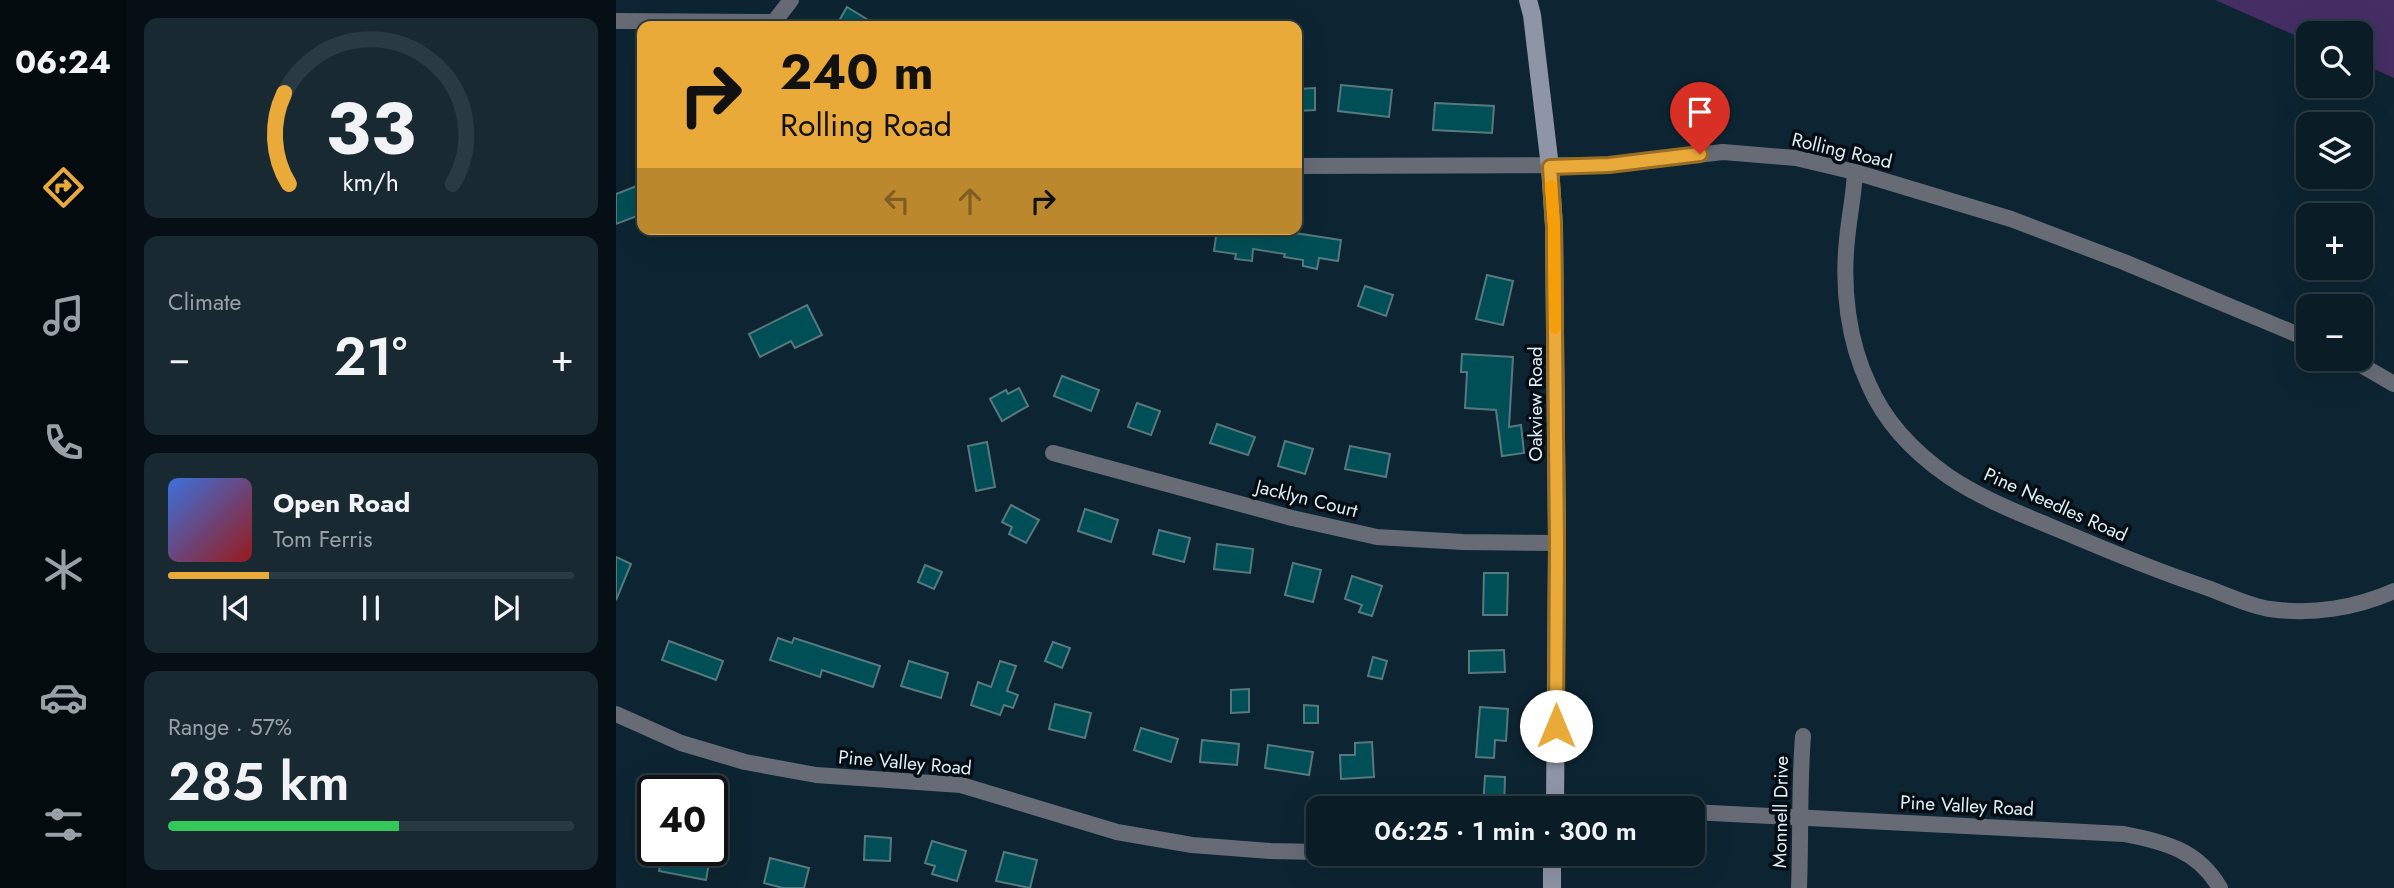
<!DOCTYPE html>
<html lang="en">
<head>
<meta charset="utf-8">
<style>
  :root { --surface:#0a1c26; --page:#182932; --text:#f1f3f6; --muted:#99a1a7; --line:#2a3a43; --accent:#eaaa39 }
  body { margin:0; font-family:Jost,sans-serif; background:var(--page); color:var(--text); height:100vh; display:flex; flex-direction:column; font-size:26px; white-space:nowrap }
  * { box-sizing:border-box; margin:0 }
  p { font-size:23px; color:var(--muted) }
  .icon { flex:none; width:38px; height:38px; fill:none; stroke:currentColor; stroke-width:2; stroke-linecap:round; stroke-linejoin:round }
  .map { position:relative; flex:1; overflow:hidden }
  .sheet { display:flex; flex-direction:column; gap:18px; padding:18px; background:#060f15; width:490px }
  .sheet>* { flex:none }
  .banner { position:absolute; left:21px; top:21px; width:665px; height:214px; border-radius:14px; box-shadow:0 7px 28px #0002,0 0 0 2px var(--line); background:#eaaa39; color:#111; overflow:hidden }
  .fabs { position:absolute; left:1680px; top:21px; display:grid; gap:14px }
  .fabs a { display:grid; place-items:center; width:77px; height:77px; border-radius:14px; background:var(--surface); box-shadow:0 7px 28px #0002,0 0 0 2px var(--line); font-size:35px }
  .speed { position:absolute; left:21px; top:775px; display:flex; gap:14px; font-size:35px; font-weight:700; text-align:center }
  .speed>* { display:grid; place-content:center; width:91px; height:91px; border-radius:50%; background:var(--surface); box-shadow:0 7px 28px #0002,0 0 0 2px var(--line); line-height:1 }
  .speed .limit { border:4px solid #111; border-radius:10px; background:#fff; color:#111 }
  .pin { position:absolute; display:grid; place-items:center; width:60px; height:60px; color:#fff; margin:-72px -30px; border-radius:50% 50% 50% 0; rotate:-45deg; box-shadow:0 0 7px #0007 }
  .pin .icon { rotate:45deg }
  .me { position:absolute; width:77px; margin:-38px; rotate:0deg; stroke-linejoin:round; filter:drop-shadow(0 0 5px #0008) }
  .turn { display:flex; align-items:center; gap:24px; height:147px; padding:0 28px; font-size:32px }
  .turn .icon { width:91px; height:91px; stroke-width:2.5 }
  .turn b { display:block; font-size:49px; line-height:60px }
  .lanes { display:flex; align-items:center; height:66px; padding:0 28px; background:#0003; justify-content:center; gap:35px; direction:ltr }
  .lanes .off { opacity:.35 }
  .big { font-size:52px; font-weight:600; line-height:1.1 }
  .sheet .card { flex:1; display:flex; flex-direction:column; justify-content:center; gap:10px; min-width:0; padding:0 24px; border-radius:14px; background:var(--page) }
  .sheet .dial { align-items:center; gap:0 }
  .dial svg { height:182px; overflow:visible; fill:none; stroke:var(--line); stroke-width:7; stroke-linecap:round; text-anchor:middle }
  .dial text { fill:var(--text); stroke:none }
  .song { display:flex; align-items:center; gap:21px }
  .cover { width:84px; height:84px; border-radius:10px; background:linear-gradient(135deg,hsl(220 70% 55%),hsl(0 70% 35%)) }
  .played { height:7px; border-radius:4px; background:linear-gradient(90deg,var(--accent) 25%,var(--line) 25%) }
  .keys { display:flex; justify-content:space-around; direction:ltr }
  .heat { display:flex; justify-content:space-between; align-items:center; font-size:38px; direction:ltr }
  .charge { height:10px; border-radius:5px; background:linear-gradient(90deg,#34c759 57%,var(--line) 0) }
  .trip { position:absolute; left:690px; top:796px; width:399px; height:70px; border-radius:14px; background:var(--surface); box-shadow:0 7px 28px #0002,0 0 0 2px var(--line); font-weight:600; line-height:70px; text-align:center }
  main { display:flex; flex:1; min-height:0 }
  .tab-bar { display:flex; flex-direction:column; width:126px; justify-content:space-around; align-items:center; background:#040b0f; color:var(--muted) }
  .tab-bar .icon { width:49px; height:49px }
  .tab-bar .on { color:var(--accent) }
  .tab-bar b { font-size:32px; color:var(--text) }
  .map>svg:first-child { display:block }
</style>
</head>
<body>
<main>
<nav class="tab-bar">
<b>06:24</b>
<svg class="icon on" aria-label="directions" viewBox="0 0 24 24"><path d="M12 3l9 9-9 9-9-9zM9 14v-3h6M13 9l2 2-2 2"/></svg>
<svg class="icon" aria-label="music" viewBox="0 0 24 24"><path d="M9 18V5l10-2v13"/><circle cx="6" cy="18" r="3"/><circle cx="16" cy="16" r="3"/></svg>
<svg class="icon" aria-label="phone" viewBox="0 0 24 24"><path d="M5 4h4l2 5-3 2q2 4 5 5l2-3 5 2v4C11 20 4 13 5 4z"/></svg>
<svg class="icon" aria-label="climate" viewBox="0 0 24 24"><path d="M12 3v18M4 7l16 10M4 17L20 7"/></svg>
<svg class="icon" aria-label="car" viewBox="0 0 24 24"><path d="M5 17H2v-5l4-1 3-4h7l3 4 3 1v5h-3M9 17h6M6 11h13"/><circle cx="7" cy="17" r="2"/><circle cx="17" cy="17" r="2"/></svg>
<svg class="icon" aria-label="filters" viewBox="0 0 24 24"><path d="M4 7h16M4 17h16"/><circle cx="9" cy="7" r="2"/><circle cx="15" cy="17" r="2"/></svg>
</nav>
<section class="sheet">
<div class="card dial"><svg viewBox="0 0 100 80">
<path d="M14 69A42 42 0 1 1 86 69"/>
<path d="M14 69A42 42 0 0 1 12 29" stroke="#eaaa39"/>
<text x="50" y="56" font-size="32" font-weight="700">33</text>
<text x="50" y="72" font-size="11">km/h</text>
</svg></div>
<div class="card"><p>Climate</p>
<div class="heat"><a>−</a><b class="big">21°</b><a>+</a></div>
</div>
<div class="card">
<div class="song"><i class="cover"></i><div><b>Open Road</b><p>Tom Ferris</p></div></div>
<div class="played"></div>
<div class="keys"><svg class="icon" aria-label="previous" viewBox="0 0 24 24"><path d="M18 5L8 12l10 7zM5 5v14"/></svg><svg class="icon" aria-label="pause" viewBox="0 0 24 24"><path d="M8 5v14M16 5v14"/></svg><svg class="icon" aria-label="next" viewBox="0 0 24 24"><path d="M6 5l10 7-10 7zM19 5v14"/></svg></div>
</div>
<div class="card"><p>Range · 57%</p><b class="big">285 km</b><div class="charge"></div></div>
</section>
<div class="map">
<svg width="1778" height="888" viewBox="0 0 1778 888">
  <rect width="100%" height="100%" fill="#0d2532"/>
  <path fill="#442e64" d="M1599,0H1778V78L1745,63V33H1692V41Z"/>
  <g fill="#004f56" stroke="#57797d" stroke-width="2">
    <path d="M231,7L262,26H220Z"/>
    <path d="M725,85L776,90L773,117L722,111Z"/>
    <path d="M699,88V110L681,111V89Z"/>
    <path d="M819,103L878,106L876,133L817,130Z"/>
    <path d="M26,184V214L0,224V194Z"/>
    <path d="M601,229H632L672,235V232L725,240L722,261L703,258L701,269L687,266V260L668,257L669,254L637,249L636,261L619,259L620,254L598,251Z"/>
    <path d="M871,275L897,281L887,325L860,319Z"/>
    <path d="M749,286L777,295L770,316L742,306Z"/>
    <path d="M191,305L206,335L179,348L175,341L144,357L133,334Z"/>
    <path d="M846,354L897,357L893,427L905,425L908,453L886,456L880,410L849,408L851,372H845Z"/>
    <path d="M446,376L483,390L475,411L438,396Z"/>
    <path d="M403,388L412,406L386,421L374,399L390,390L392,394Z"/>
    <path d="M521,403L544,411L535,435L512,427Z"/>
    <path d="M601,424L639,437L632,455L594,443Z"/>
    <path d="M669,441L697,449L689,474L662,466Z"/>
    <path d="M371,442L379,487L360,491L352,446Z"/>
    <path d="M734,446L774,454L770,477L729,469Z"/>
    <path d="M395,505L423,520L410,543L393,534L396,527L386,522Z"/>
    <path d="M469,509L502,520L495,542L462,531Z"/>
    <path d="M543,530L574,538L568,562L537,554Z"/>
    <path d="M601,544L637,549L634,573L598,569Z"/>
    <path d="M0,557L15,564L0,600Z"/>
    <path d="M677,563L705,570L697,602L669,595Z"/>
    <path d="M309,565L326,572L318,589L302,582Z"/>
    <path d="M868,573H892L891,615H867Z"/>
    <path d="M736,576L766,586L756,616L743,612L746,605L729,599Z"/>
    <path d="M162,638L176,643L178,638L264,666L257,687L206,670L204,677L154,660Z"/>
    <path d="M53,641L107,661L100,680L46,660Z"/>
    <path d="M437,642L454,648L446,668L429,661Z"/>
    <path d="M888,650L889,672L853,673V651Z"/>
    <path d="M757,657L771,661L766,679L752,676Z"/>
    <path d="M293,661L332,673L325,698L285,686Z"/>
    <path d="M384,661L400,666L391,691L402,695L397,708L388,705L384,715L355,705L362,682L375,687Z"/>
    <path d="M633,689V712L615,713V690Z"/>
    <path d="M439,704L475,713L469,738L433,729Z"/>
    <path d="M688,705L702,706V723H688Z"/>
    <path d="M864,707L892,709L890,741L879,740L878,758L860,757Z"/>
    <path d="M525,728L562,739L555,762L518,750Z"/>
    <path d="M586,740L623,744L621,765L584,762Z"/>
    <path d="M756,742L758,777L725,779L724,755H739V743Z"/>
    <path d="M652,745L697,752L693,775L649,768Z"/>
    <path d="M869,776L889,777L888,808H867Z"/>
    <path d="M249,836L275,838L274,861L248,860Z"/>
    <path d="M316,841L350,851L341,881L316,874L319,866L309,863Z"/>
    <path d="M47,850L95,852L90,880L43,871Z"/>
    <path d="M388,852L421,860L414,888L380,881Z"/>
    <path d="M154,858L193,868L188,888H167L148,883Z"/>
  </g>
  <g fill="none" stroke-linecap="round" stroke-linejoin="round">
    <g stroke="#676b76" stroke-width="16">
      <path d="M0,21L158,22"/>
      <path d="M158,22L175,0"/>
      <path d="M681,166L993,165L1107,152L1180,158L1239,172L1395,219L1508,262L1692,339"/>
      <path d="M1239,172C1238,195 1233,217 1231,240C1226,288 1232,341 1253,385C1269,422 1299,453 1332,476C1366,499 1403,513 1441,529C1490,550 1538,570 1589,587C1609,594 1632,606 1654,609C1696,615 1740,608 1778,591"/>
      <path d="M1735,359L1778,384"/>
      <path d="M437,453L676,518L761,537L847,542L941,543"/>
      <path d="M0,714L65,743L129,762L200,775L345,785L501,832L576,845L654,851L702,852"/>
      <path d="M939,805L1014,808"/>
      <path d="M1076,812L1508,834C1549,842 1582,850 1604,888"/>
      <path d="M853,854L936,855"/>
      <path d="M1183,888C1185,837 1183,787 1187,736"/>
    </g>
    <g stroke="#8e95a6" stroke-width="18">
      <path d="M912,0L916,15L934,167L938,226L941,543L939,808"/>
      <path d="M936,888V854"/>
    </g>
  </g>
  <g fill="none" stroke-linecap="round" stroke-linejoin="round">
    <g stroke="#986e25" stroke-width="18">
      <path id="route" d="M940,726L941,543L938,226L934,167L993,165L1084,154"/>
    </g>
    <use href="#route" stroke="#eaaa39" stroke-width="12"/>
    <path stroke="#f59e0b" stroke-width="12" d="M935,186L938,226L939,328"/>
  </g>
  <g text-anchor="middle" stroke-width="7" stroke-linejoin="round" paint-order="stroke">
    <g font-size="19" fill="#e0eef7" stroke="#040d13">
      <text transform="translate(1226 150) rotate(13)" y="7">Rolling Road</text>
      <text transform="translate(919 404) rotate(-90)" y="7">Oakview Road</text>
      <text transform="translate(691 498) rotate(14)" y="7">Jacklyn Court</text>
      <text transform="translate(1440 504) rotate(24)" y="7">Pine Needles Road</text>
      <text transform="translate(289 762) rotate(5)" y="7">Pine Valley Road</text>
      <text transform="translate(1351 805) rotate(3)" y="7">Pine Valley Road</text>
      <text transform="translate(1164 812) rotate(-89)" y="7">Monnell Drive</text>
    </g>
  </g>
</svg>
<div class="fabs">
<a><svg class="icon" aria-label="search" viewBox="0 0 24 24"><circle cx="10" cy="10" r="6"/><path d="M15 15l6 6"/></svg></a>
<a><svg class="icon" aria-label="layers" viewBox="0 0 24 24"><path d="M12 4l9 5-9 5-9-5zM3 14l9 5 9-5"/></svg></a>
<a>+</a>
<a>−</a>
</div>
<div class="speed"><div class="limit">40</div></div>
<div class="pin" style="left:1084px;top:154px;background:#d93025"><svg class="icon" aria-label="arrive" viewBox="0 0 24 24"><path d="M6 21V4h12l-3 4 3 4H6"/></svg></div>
<svg class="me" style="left:940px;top:726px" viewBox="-20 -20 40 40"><circle r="19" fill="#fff"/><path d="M0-13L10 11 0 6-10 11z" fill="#eaaa39"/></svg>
<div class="trip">06:25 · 1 min · 300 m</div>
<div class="banner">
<div class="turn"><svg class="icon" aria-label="right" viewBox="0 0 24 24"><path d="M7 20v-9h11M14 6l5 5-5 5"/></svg><div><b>240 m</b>Rolling Road</div></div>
<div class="lanes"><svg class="icon off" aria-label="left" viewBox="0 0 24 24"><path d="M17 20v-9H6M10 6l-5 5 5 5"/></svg><svg class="icon off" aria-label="ahead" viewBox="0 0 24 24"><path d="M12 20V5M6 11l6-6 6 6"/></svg><svg class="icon" aria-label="right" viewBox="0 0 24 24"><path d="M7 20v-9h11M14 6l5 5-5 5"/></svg></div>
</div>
</div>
</main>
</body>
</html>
